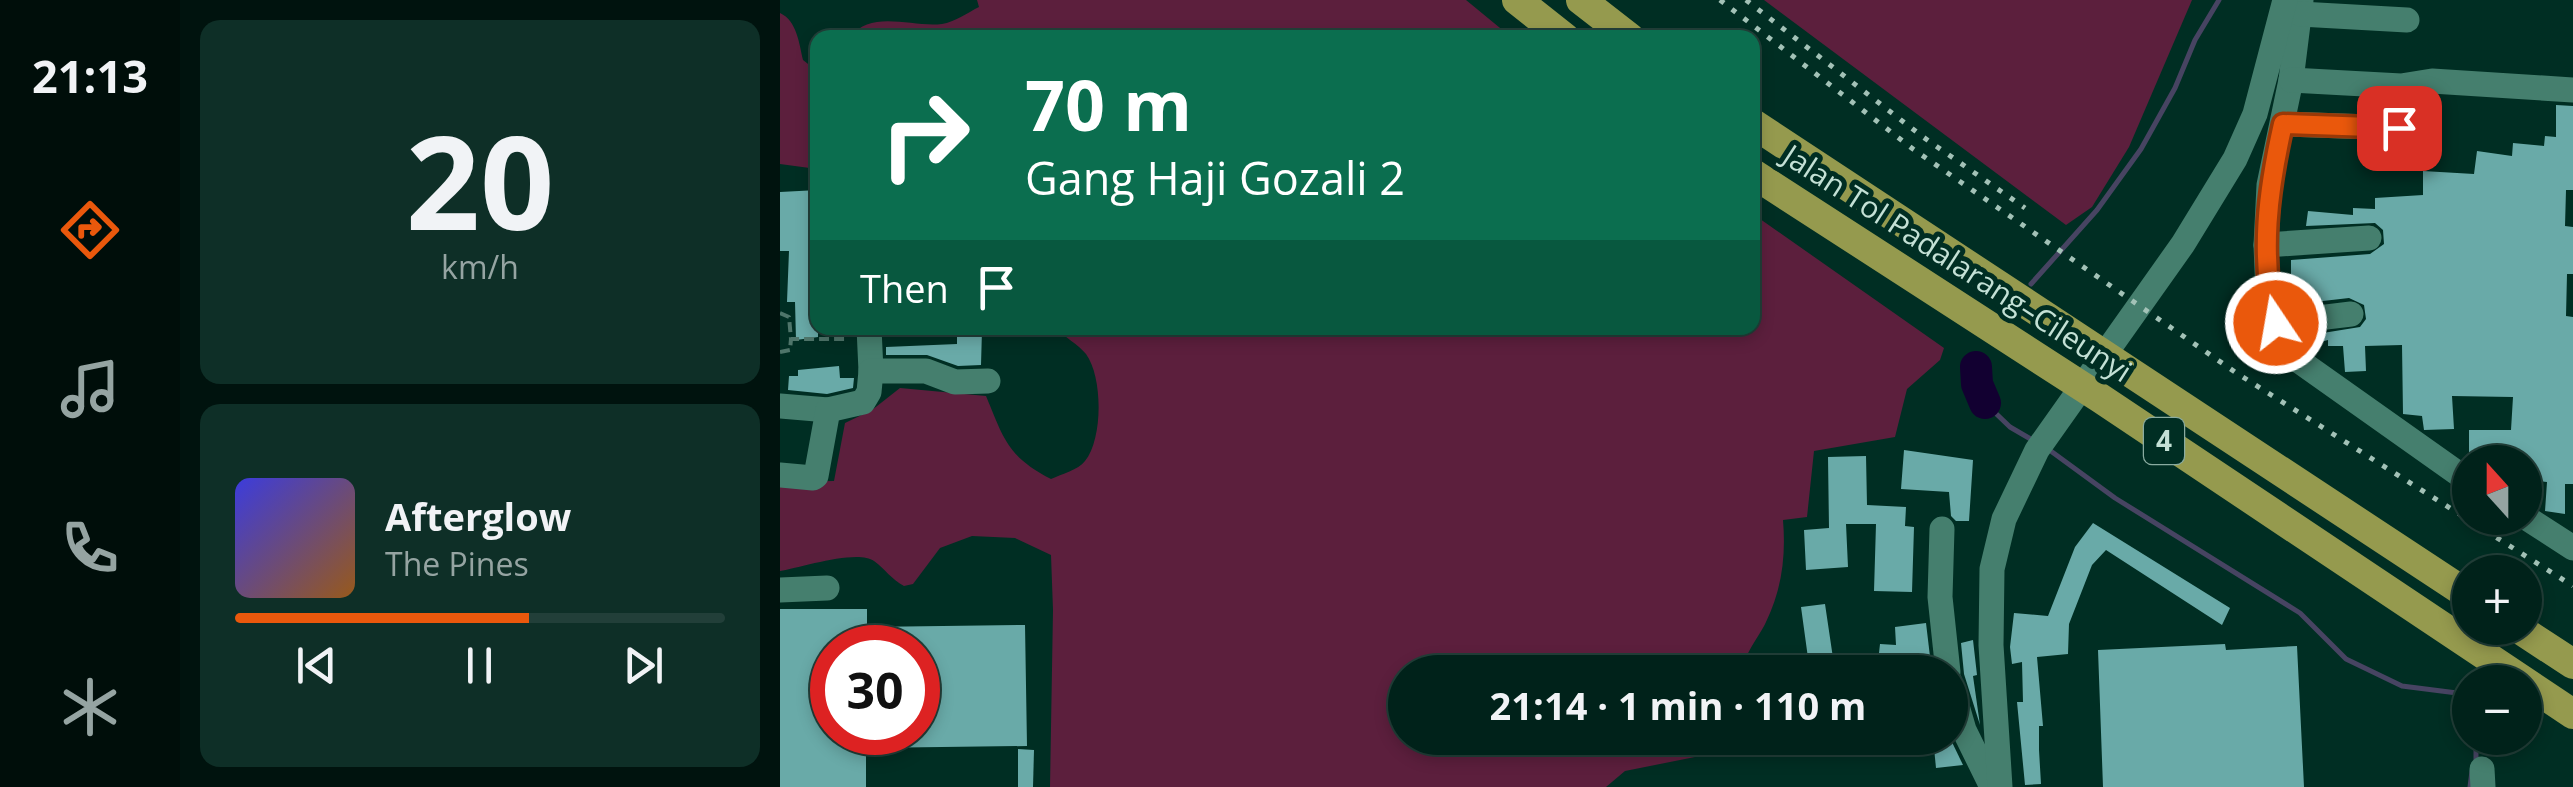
<!DOCTYPE html>
<html lang="en">
<head>
<meta charset="utf-8">
<style>
  :root { --surface:#00221a; --page:#0e2f27; --text:#f1f3f6; --muted:#95a4a2; --line:#223f39; --accent:#ea580c }
  body { margin:0; font-family:"Open Sans",sans-serif; background:var(--page); color:var(--text); height:100vh; display:flex; flex-direction:column; font-size:38px; white-space:nowrap }
  * { box-sizing:border-box; margin:0 }
  p { font-size:32px; color:var(--muted) }
  .icon { flex:none; width:55px; height:55px; fill:none; stroke:currentColor; stroke-width:2; stroke-linecap:round; stroke-linejoin:round }
  .map { position:relative; flex:1; overflow:hidden }
  .side { display:flex; flex-direction:column; gap:20px; padding:20px; background:#00130e; width:600px }
  .side>* { flex:none }
  .banner { position:absolute; left:30px; top:30px; width:950px; height:305px; border-radius:20px; box-shadow:0 5px 15px #0003,0 0 0 2px var(--line); background:#0b6e4f; color:#fff; overflow:hidden }
  .needle { width:65px; rotate:339deg }
  .tools { position:absolute; left:1672px; top:445px; display:grid; gap:20px }
  .tools a { display:grid; place-items:center; width:90px; height:90px; border-radius:50%; background:var(--surface); box-shadow:0 5px 15px #0003,0 0 0 2px var(--line); font-size:50px }
  .speed { position:absolute; left:30px; top:625px; display:flex; gap:20px; font-size:50px; font-weight:700; text-align:center }
  .speed>* { display:grid; place-content:center; width:130px; height:130px; border-radius:50%; background:var(--surface); box-shadow:0 5px 15px #0003,0 0 0 2px var(--line); line-height:1 }
  .speed .limit { border:15px solid #d22; background:#fff; color:#111 }
  .pin { position:absolute; display:grid; place-items:center; width:85px; height:85px; color:#fff; margin:-42px; border-radius:20px; box-shadow:0 5px 15px #0006 }
  .me { position:absolute; width:110px; margin:-55px; rotate:348deg; stroke-linejoin:round; filter:drop-shadow(0 0 8px #0008) }
  .turn { display:flex; align-items:center; gap:35px; height:210px; padding:0 50px; font-size:45px }
  .turn .icon { width:130px; height:130px; stroke-width:2.5 }
  .turn b { display:block; font-size:70px; line-height:85px }
  .then { display:flex; align-items:center; height:95px; padding:0 50px; background:#0003; gap:20px; font-size:38px }
  .side .widget { flex:1; display:flex; flex-direction:column; justify-content:center; gap:15px; min-width:0; padding:0 35px; border-radius:20px; background:var(--page) }
  .side .dial { align-items:center; gap:0 }
  .dial b { font-size:130px; line-height:1 }
  .song { display:flex; align-items:center; gap:30px }
  .cover { width:120px; height:120px; border-radius:15px; background:linear-gradient(135deg,hsl(240 70% 55%),hsl(30 70% 35%)) }
  .played { height:10px; border-radius:5px; background:linear-gradient(90deg,var(--accent) 60%,var(--line) 60%) }
  .keys { display:flex; justify-content:space-around; direction:ltr }
  .trip { position:absolute; left:608px; top:655px; width:580px; height:100px; border-radius:50px; background:var(--surface); box-shadow:0 5px 15px #0003,0 0 0 2px var(--line); font-weight:700; line-height:100px; text-align:center }
  main { display:flex; flex:1; min-height:0 }
  .menu { display:flex; flex-direction:column; width:180px; justify-content:space-around; align-items:center; background:#000e0a; color:var(--muted) }
  .menu .icon { width:70px; height:70px }
  .menu .selected { color:var(--accent) }
  .menu b { font-size:45px; color:var(--text) }
  .map>svg:first-child { display:block }
</style>
</head>
<body>
<main>
<nav class="menu">
<b>21:13</b>
<svg class="icon selected" aria-label="directions" viewBox="0 0 24 24"><path d="M12 3l9 9-9 9-9-9zM9 14v-3h6M13 9l2 2-2 2"/></svg>
<svg class="icon" aria-label="music" viewBox="0 0 24 24"><path d="M9 18V5l10-2v13"/><circle cx="6" cy="18" r="3"/><circle cx="16" cy="16" r="3"/></svg>
<svg class="icon" aria-label="phone" viewBox="0 0 24 24"><path d="M5 4h4l2 5-3 2q2 4 5 5l2-3 5 2v4C11 20 4 13 5 4z"/></svg>
<svg class="icon" aria-label="climate" viewBox="0 0 24 24"><path d="M12 3v18M4 7l16 10M4 17L20 7"/></svg>
</nav>
<section class="side">
<div class="widget dial"><b>20</b><p>km/h</p></div>
<div class="widget">
<div class="song"><i class="cover"></i><div><b>Afterglow</b><p>The Pines</p></div></div>
<div class="played"></div>
<div class="keys"><svg class="icon" aria-label="previous" viewBox="0 0 24 24"><path d="M18 5L8 12l10 7zM5 5v14"/></svg><svg class="icon" aria-label="pause" viewBox="0 0 24 24"><path d="M8 5v14M16 5v14"/></svg><svg class="icon" aria-label="next" viewBox="0 0 24 24"><path d="M6 5l10 7-10 7zM19 5v14"/></svg></div>
</div>
</section>
<div class="map">
<svg width="1793" height="787" viewBox="0 0 1793 787">
  <rect width="100%" height="100%" fill="#002e23"/>
  <g fill="#5c1f3d">
    <path d="M197,0H686L731,37H71C90,9 134,28 162,24C175,22 187,13 199,7Z"/>
    <path d="M984,0H1412L1349,147L1312,207L1286,225Z"/>
    <path d="M0,13C17,21 19,43 23,60L37,71V169L0,164Z"/>
    <path d="M973,214L1164,348L1160,360L1127,389L1115,437L1034,451L1027,517L1003,520C1006,556 1002,589 986,622C978,639 964,653 963,672H625V738H955L951,744L925,755L845,771L826,787H270L273,610L271,555L235,538L192,536L160,548L133,584L124,586C111,579 105,569 94,561C77,549 20,568 0,571V482L54,481L65,423L92,410L120,388L206,396C224,439 227,456 271,479C282,474 298,470 305,461C323,439 323,377 306,354C298,344 284,337 276,328H972Z"/>
  </g>
  <g fill="none" stroke-linecap="round" stroke-linejoin="round">
    <g stroke="#474462" stroke-width="5">
      <path d="M1251,284L1317,210L1361,149L1395,88L1415,40L1439,0"/>
      <path d="M1205,403L1230,427L1254,441"/>
      <path d="M1268,449L1335,498L1520,613L1566,659L1622,686L1677,693L1679,730L1696,750V761"/>
      <path d="M1690,787L1692,771"/>
    </g>
    <path stroke="#120031" stroke-width="32" d="M1196,367L1197,384L1205,403"/>
  </g>
  <g fill="#69aaa8" fill-rule="evenodd">
    <path d="M1776,105L1793,106V190H1786L1785,226L1793,227V274H1787L1786,316L1793,317V484H1785V514L1765,511L1767,482L1746,480L1747,462L1689,459V430H1731L1733,397L1672,396L1674,429L1644,430L1642,416L1623,414L1622,345L1585,346L1586,371L1565,372L1563,346H1548V340L1526,346L1518,337L1580,327L1586,319L1584,305L1569,298L1508,305L1504,276H1511V260L1590,254L1604,244L1603,230L1595,223L1526,226L1528,211L1573,215V208L1595,209V198L1643,195V171L1694,174L1697,151L1732,156L1733,143L1764,146L1765,136L1776,137Z"/>
    <path d="M38,190V337L16,340L15,302H7L9,251H0V192Z"/>
    <path d="M177,330H202L201,365L178,366L147,355H106V347L177,344Z"/>
    <path d="M59,366L60,378H74L73,388L47,394L8,390L9,376H18V370Z"/>
    <path d="M1124,450L1193,460L1189,521H1176L1171,516L1169,492L1121,489Z"/>
    <path d="M1086,456L1087,505L1126,507L1125,526L1134,527L1132,592L1094,591L1096,524H1066L1068,567L1026,570L1024,530L1049,528L1048,457Z"/>
    <path d="M1313,523L1450,608L1442,625L1326,550L1312,565L1289,624L1288,654L1257,657L1263,726H1259V750L1261,784L1245,785L1237,702H1243L1242,662L1232,664L1230,647L1234,613L1268,616L1295,547Z"/>
    <path d="M1045,604L1053,658L1088,656L1089,672H1013V661L1035,660V657L1028,658L1021,607Z"/>
    <path d="M0,609H87V627L245,625L247,746L86,748V787H0ZM52,648H138V732H52Z"/>
    <path d="M1146,623L1151,665L1116,669L1115,662H1098L1100,644L1116,645L1115,627Z"/>
    <path d="M1193,640L1197,675L1193,676L1200,725L1184,674L1181,643Z"/>
    <path d="M1445,644L1446,650L1517,646L1524,787H1323L1318,650Z"/>
    <path d="M1153,738H1170L1183,765L1156,768Z"/>
    <path d="M238,749L254,750L253,787H238Z"/>
  </g>
  <g fill="none" stroke-linecap="round" stroke-linejoin="round">
    <g stroke="#4e756a" stroke-width="4" stroke-dasharray="10 5" stroke-linecap="butt">
      <path d="M0,313L9,317L11,339H69"/>
      <path d="M0,352L10,350L11,339"/>
    </g>
    <g stroke="#457f6e" stroke-width="25">
      <path d="M1521,0L1511,80L1489,185L1486,245L1488,294L1505,351L1690,482"/>
      <path d="M1520,14L1627,20"/>
      <path d="M1511,80L1621,86L1652,81L1793,90"/>
      <path d="M1503,124L1619,128"/>
      <path d="M1486,245L1589,238"/>
      <path d="M1496,323L1571,314"/>
      <path d="M89,328L91,371"/>
      <path d="M0,406L48,410"/>
      <path d="M0,475L33,478L36,476L48,410L83,402L89,392L91,371H146L175,382L208,381"/>
      <path d="M1745,517L1793,548"/>
      <path d="M1162,529L1160,597L1168,672"/>
      <path d="M0,590L47,588"/>
      <path d="M1170,682L1184,730L1212,787"/>
      <path d="M1702,769L1703,787"/>
      <path d="M1220,787L1211,645L1212,569L1224,519L1257,450L1403,244L1455,159L1475,114L1505,0"/>
    </g>
    <g stroke="#959a4e" stroke-width="30">
      <path d="M737,0L785,38"/>
      <path d="M801,0L850,38"/>
      <path d="M972,123L1690,596"/>
      <path d="M972,173L1320,398L1793,714"/>
      <path d="M1738,628L1793,664"/>
    </g>
    <g stroke="#a3c2b7" stroke-width="5" stroke-dasharray="5 10" stroke-linecap="butt">
      <path d="M940,0L1133,149L1455,372L1793,586"/>
      <path d="M966,0L1143,137L1245,208"/>
    </g>
  </g>
  <g fill="none" stroke-linecap="round" stroke-linejoin="round">
    <g stroke="#983908" stroke-width="25">
      <path id="route" d="M1496,323C1479,256 1488,190 1503,124L1619,128"/>
    </g>
    <use href="#route" stroke="#ea580c" stroke-width="18"/>
  </g>
  <g text-anchor="middle" stroke-width="10" stroke-linejoin="round" paint-order="stroke">
    <rect fill="#002e23" stroke="#89aba0" stroke-width="2.5" x="1364" y="418" width="40" height="46" rx="8"/>
    <g font-size="28" font-weight="bold" fill="#c4e1d6">
      <text x="1384" y="451">4</text>
    </g>
    <g font-size="30" fill="#c4e1d6" stroke="#002e23">
      <text transform="translate(1177 264) rotate(33)" y="10">Jalan Tol Padalarang–Cileunyi</text>
    </g>
  </g>
</svg>
<div class="tools">
<a><svg class="needle" viewBox="-14 -14 28 28"><path d="M0-13l5 13h-10z" fill="#e53935"/><path d="M0 13l5-13h-10z" fill="#95a4a2"/></svg></a>
<a>+</a>
<a>−</a>
</div>
<div class="speed"><div class="limit">30</div></div>
<div class="pin" style="left:1619px;top:128px;background:#d93025"><svg class="icon" aria-label="arrive" viewBox="0 0 24 24"><path d="M6 21V4h12l-3 4 3 4H6"/></svg></div>
<svg class="me" style="left:1496px;top:323px" viewBox="-20 -20 40 40"><circle r="17" fill="#ea580c" stroke="#fff" stroke-width="3"/><path d="M0-11L8 9 0 5-8 9z" fill="#fff"/></svg>
<div class="trip">21:14 · 1 min · 110 m</div>
<div class="banner">
<div class="turn"><svg class="icon" aria-label="right" viewBox="0 0 24 24"><path d="M7 20v-9h11M14 6l5 5-5 5"/></svg><div><b>70 m</b>Gang Haji Gozali 2</div></div>
<div class="then">Then<svg class="icon" aria-label="arrive" viewBox="0 0 24 24"><path d="M6 21V4h12l-3 4 3 4H6"/></svg></div>
</div>
</div>
</main>
</body>
</html>
